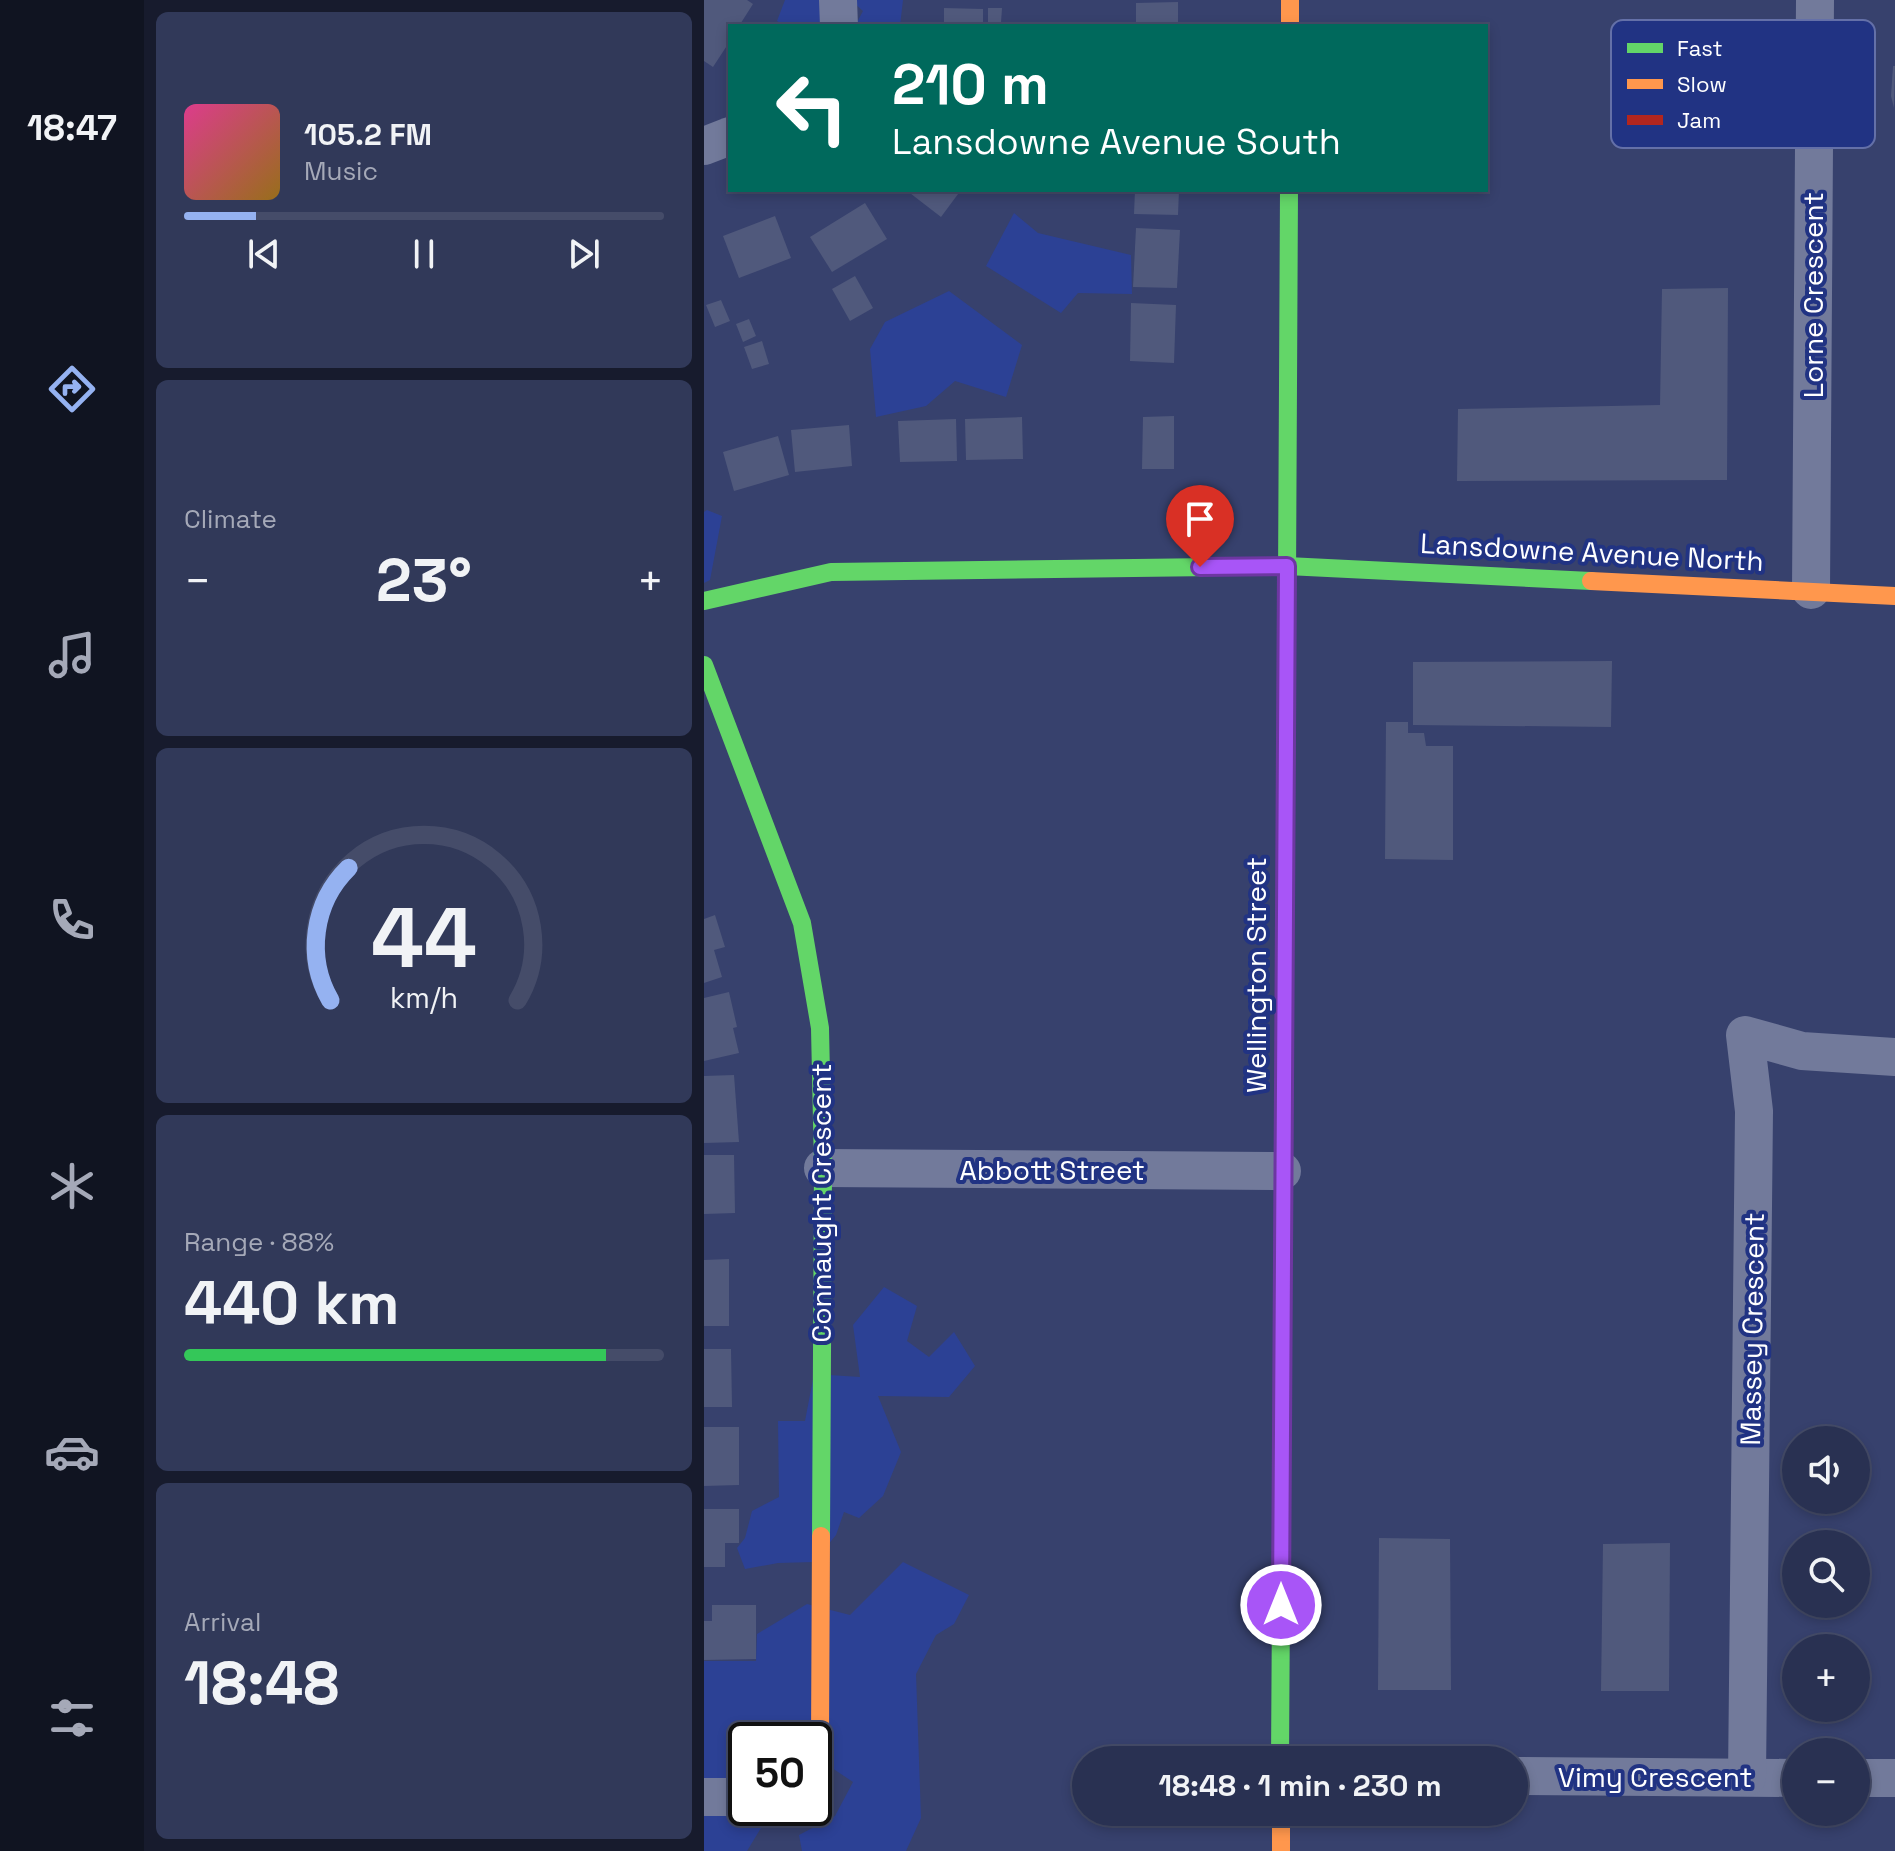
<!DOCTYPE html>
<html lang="en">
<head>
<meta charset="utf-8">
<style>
  :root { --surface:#293152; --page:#313959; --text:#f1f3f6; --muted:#a5a9b8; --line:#454c69; --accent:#95b2f1 }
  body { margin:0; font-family:"Space Grotesk",sans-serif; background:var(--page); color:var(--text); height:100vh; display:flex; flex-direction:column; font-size:30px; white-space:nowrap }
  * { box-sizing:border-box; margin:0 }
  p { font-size:26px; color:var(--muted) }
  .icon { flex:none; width:44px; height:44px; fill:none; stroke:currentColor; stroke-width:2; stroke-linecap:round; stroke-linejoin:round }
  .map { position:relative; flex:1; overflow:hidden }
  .details { display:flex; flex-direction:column; gap:12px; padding:12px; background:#171b2d; width:560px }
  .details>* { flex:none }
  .banner { position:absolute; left:24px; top:24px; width:760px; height:168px; border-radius:0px; box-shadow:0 4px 12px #0003,0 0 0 2px var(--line); background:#00695c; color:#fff; overflow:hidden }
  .tools { position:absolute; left:1078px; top:1426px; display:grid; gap:16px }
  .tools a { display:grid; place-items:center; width:88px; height:88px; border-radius:50%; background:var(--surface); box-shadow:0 4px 12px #0003,0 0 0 2px var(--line); font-size:40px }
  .speed { position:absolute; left:24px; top:1722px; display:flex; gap:16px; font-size:40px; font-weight:700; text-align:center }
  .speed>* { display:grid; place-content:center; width:104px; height:104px; border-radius:50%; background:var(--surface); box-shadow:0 4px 12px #0003,0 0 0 2px var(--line); line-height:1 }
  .speed .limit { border:4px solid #111; border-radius:12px; background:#fff; color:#111 }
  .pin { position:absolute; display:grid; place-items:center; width:68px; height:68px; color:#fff; margin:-82px -34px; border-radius:50% 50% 50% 0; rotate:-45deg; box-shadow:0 0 8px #0007 }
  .pin .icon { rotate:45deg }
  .me { position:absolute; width:88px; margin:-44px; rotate:0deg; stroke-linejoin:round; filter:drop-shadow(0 0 6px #0008) }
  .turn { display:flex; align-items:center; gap:28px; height:168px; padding:0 32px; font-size:36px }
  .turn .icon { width:104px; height:104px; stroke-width:2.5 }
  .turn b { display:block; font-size:56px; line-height:68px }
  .big { font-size:60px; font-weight:700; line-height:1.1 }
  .details .tile { flex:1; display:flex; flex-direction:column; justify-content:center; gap:12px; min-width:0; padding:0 28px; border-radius:12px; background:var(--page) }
  .details .dial { align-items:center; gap:0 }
  .dial svg { height:208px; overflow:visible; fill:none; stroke:var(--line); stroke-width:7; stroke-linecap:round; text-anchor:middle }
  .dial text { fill:var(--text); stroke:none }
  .song { display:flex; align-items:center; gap:24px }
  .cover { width:96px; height:96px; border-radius:12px; background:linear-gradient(135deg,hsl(330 70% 55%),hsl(40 70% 35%)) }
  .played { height:8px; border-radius:4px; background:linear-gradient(90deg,var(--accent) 15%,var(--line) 15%) }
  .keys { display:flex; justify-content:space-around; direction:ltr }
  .heat { display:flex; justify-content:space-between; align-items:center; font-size:44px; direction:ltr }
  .charge { height:12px; border-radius:6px; background:linear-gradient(90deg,#34c759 88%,var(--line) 0) }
  .trip { position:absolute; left:368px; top:1746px; width:456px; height:80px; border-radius:40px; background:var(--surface); box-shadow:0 4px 12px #0003,0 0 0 2px var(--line); font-weight:700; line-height:80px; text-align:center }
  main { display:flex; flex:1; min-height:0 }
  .dock { display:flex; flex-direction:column; width:144px; justify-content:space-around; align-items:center; background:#101421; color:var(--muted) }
  .dock .icon { width:56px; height:56px }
  .dock .selected { color:var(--accent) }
  .dock b { font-size:36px; color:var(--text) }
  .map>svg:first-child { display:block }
</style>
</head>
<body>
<main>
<nav class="dock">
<b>18:47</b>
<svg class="icon selected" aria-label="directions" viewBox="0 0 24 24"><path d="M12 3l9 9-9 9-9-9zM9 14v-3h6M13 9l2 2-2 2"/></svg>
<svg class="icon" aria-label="music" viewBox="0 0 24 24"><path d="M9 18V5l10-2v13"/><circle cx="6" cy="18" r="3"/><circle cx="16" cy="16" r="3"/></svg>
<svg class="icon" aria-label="phone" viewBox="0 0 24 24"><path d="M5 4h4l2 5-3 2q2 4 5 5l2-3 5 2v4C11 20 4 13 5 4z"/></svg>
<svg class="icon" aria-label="climate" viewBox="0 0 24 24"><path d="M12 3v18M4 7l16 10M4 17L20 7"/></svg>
<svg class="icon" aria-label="car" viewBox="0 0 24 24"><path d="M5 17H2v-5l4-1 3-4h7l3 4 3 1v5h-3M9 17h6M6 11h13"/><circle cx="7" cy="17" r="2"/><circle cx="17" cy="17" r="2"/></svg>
<svg class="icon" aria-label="filters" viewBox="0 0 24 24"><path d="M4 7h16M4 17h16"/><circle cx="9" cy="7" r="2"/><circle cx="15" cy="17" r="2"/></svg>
</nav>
<section class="details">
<div class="tile">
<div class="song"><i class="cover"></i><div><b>105.2 FM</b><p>Music</p></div></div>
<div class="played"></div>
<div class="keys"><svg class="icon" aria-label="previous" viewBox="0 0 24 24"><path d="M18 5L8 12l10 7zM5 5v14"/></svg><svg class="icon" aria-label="pause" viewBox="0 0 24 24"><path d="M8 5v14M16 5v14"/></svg><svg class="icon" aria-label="next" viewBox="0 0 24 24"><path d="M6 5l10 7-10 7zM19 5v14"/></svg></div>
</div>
<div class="tile"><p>Climate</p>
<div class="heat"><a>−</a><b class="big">23°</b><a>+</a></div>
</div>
<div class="tile dial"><svg viewBox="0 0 100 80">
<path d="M14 69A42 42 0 1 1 86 69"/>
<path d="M14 69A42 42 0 0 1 21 18" stroke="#95b2f1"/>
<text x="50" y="56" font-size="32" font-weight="700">44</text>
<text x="50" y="72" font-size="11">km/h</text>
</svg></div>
<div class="tile"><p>Range · 88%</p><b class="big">440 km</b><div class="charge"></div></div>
<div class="tile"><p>Arrival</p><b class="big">18:48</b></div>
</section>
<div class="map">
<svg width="1191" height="1851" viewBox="0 0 1191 1851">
  <rect width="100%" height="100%" fill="#37416d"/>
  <g fill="#2c4195">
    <path d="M81,0H132L114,26H82L73,21Z"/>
    <path d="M147,0H199L196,26H151L159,11Z"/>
    <path d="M310,213L334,233L427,255L428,294L374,293L357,313L282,266Z"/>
    <path d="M245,291L318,345L302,397L251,381L222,406L172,417L166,349L181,322Z"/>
    <path d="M3,510L18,516L6,580L0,583V512Z"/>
    <path d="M180,1287L213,1306L203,1341L225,1357L250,1332L271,1366L245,1397L174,1396L197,1452L179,1496L155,1518L140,1512L132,1535L110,1562L74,1563L41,1569L33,1548L41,1538L48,1511L75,1497L74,1421H101L110,1374L156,1377L149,1325Z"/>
    <path d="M199,1562L265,1595L250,1624L232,1635L212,1674L217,1818L202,1851H98L95,1835L131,1816L149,1782L110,1756V1740H42V1808H69L43,1851H0V1661H52L53,1634L103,1604L146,1615Z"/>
  </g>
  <g fill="#50597c">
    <path d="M0,0H43L49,4L35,26H26V41L9,67L0,61Z"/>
    <path d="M474,2V26H432V3Z"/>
    <path d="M240,8L279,9V26H240Z"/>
    <path d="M284,8H298L297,23L284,22Z"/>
    <path d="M1189,66H1191L1190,108L1187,96Z"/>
    <path d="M202,190H257L237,217Z"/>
    <path d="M431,190H475L474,215L430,214Z"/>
    <path d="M161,203L183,239L128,272L106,237Z"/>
    <path d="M71,216L87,258L35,278L19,236Z"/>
    <path d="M432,228L476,230L473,288L429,287Z"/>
    <path d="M151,276L169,308L146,321L128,289Z"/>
    <path d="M1024,288L1023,480L753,481L754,409L956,405L958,289Z"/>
    <path d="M17,300L26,321L11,327L2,305Z"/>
    <path d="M427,303L472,305L470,363L426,361Z"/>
    <path d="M45,319L52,336L39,342L32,324Z"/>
    <path d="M58,341L65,364L48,369L40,347Z"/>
    <path d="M470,416V469H438L439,417Z"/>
    <path d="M318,417L319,459L262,460L261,419Z"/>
    <path d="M252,419L253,461L196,462L194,421Z"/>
    <path d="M145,425L148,466L91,472L87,430Z"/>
    <path d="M74,436L85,475L30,491L19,452Z"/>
    <path d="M908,661L907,727L709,725V662Z"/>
    <path d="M682,722H704V733H720L722,746H749V860L681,859Z"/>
    <path d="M11,915L21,947L10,950L18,977L0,983V919Z"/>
    <path d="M25,992L33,1027L29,1028L35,1053L0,1061V998Z"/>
    <path d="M30,1075L35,1142L0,1143V1076Z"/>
    <path d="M0,1155H30L31,1213L0,1214Z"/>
    <path d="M25,1259V1326H0V1260Z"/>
    <path d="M0,1349H27L28,1407H0Z"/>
    <path d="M0,1427H35V1485L0,1486Z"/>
    <path d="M0,1509H35V1543H21V1567H0Z"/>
    <path d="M675,1538L746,1539L747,1690H674Z"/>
    <path d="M966,1543L965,1691H897L899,1544Z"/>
    <path d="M8,1605H52V1659L0,1660V1621H8Z"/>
  </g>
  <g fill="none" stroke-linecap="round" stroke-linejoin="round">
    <g stroke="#727a9b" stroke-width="38">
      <path d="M134,0L135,26"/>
      <path d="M0,146L26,136"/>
      <path d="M1107,590L1111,0"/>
      <path d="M119,1168L578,1171"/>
      <path d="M810,1776L1092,1778"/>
      <path d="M1043,1777L1050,1111L1041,1035L1098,1051L1191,1057"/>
      <path d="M1152,1778H1191"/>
      <path d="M0,1797H42"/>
    </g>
    <g stroke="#63d668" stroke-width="18">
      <path d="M0,601L127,572L583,566L887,581"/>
      <path d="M0,665L98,923L116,1028L119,1168L117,1536"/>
      <path d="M582,775L585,190"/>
      <path d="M576,1760L581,956"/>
    </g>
    <g stroke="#ff974d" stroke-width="18">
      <path d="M586,0V26"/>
      <path d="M887,581L1191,596"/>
      <path d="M110,1759L116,1740L117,1536"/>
      <path d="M577,1812V1851"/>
    </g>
    <path stroke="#b3261e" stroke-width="18" d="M581,956L582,775"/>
  </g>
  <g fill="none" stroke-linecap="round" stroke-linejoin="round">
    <g stroke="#6d37a1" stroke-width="20">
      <path id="route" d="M496,567L583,566L577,1605"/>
    </g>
    <use href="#route" stroke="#a855f7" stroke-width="14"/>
  </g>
  <g text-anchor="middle" stroke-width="8" stroke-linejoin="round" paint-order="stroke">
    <g font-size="28" fill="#fff" stroke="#213383">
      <text transform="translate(1109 295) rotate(-90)" y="10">Lorne Crescent</text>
      <text transform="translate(888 552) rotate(3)" y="10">Lansdowne Avenue North</text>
      <text transform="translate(552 975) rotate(-90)" y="10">Wellington Street</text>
      <text x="348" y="1180">Abbott Street</text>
      <text transform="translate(117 1203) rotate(-90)" y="10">Connaught Crescent</text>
      <text transform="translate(1048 1329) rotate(-89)" y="10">Massey Crescent</text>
      <text x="951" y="1787">Vimy Crescent</text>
    </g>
  </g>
  <rect x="907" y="20" width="264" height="128" rx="12" fill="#213383" stroke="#6470a8" stroke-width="2"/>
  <rect x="923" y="43" width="36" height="10" fill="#63d668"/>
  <rect x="923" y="79" width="36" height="10" fill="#ff974d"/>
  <rect x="923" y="115" width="36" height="10" fill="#b3261e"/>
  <g font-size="22" fill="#fff">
    <text x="973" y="56">Fast</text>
    <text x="973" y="92">Slow</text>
    <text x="973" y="128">Jam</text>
  </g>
</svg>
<div class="tools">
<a><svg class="icon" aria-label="sound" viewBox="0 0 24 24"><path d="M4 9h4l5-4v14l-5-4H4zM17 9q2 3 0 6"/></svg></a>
<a><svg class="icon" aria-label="search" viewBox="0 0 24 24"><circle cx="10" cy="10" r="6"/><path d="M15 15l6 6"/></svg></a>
<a>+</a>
<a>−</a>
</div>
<div class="speed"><div class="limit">50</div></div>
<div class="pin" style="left:496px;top:567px;background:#d93025"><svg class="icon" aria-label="arrive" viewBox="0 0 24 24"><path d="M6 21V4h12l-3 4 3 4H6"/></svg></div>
<svg class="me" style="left:577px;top:1605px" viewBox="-20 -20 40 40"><circle r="17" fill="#a855f7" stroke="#fff" stroke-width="3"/><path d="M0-11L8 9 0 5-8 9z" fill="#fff"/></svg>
<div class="trip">18:48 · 1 min · 230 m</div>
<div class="banner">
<div class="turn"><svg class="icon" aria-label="left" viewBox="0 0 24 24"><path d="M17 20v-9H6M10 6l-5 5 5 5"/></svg><div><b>210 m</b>Lansdowne Avenue South</div></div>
</div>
</div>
</main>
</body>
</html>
